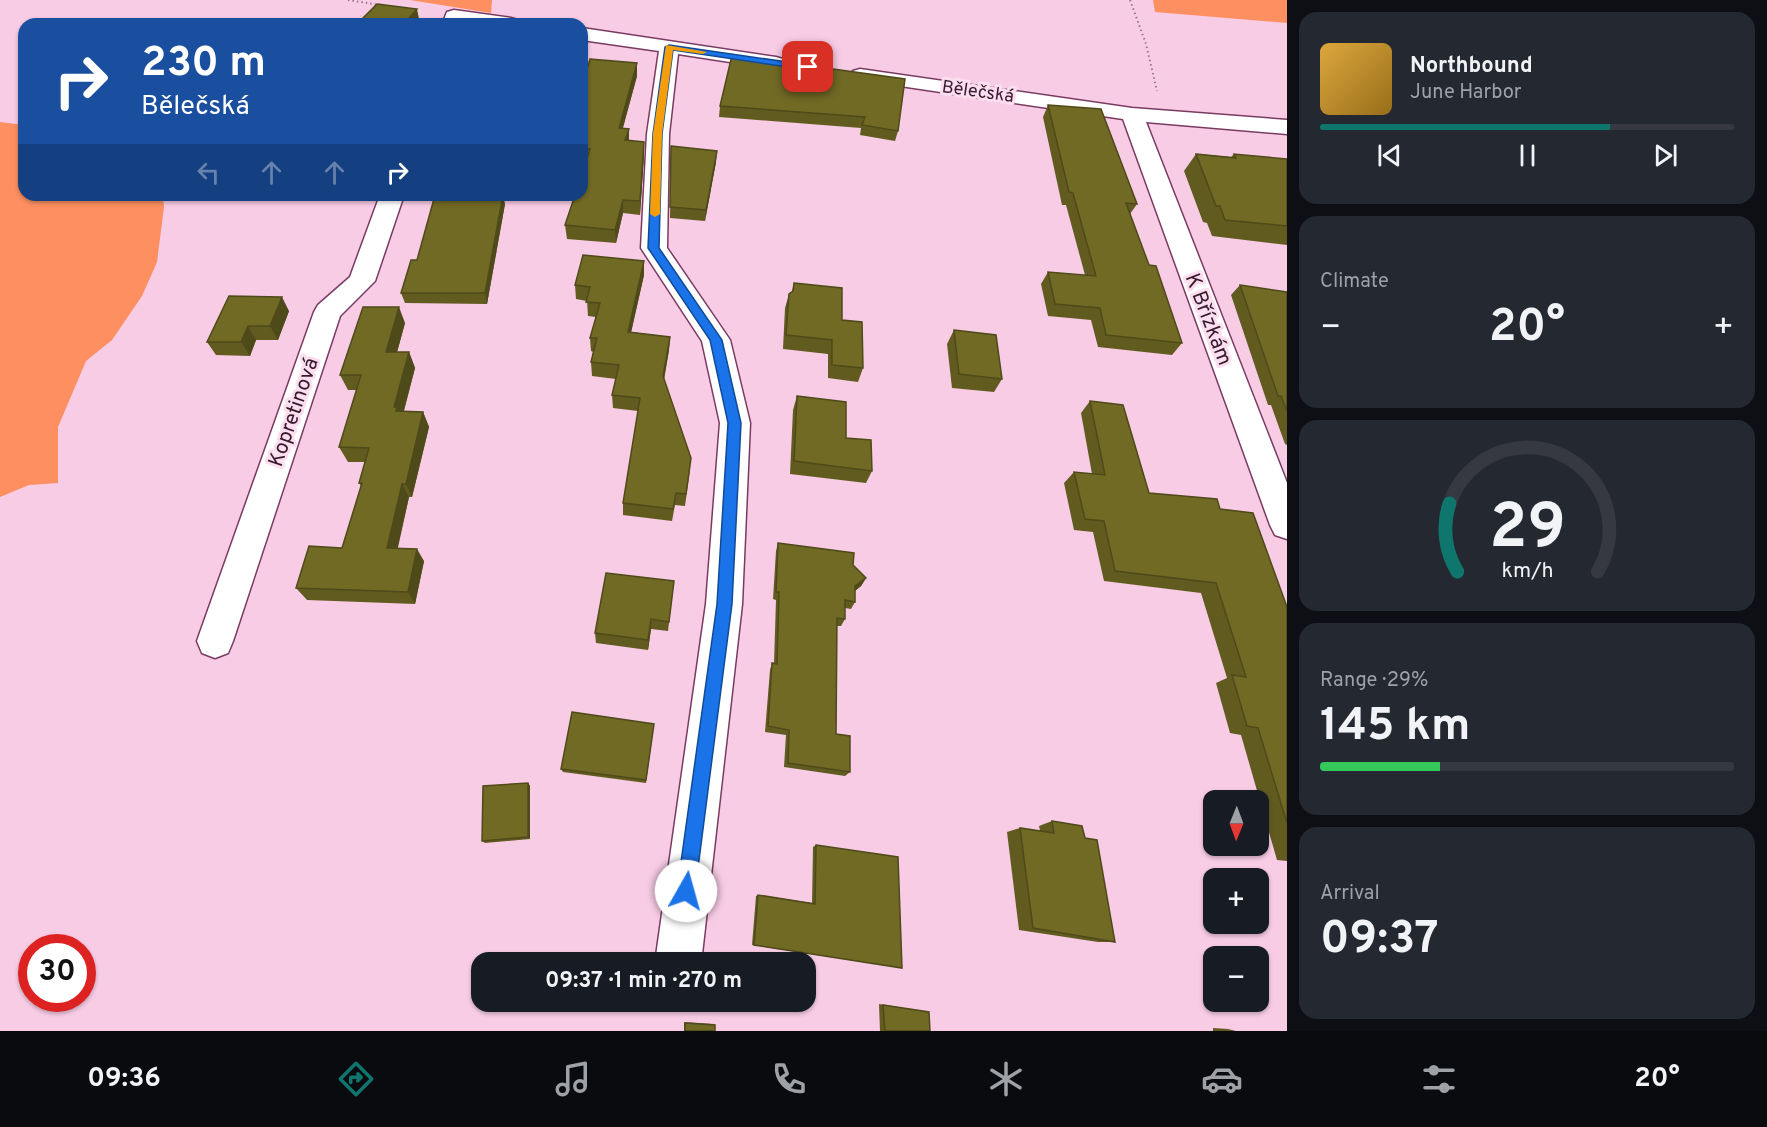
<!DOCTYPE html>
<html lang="en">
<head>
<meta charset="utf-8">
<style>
  :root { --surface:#171b24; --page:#242831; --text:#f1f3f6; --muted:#9ea1a6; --line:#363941; --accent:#0f766e }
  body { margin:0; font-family:Overpass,sans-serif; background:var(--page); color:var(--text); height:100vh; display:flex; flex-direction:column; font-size:22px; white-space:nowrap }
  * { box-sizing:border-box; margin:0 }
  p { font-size:20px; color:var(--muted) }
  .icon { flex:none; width:33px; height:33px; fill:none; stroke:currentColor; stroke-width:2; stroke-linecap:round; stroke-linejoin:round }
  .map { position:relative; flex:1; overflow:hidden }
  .sheet { display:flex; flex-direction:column; gap:12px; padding:12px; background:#0d0f14; width:480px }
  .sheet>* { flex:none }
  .hud { position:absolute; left:18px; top:18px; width:570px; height:183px; border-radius:18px; box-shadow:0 2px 4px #0004; background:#1a4fa0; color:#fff; overflow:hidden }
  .needle { width:39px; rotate:181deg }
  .tools { position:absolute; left:1203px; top:790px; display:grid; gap:12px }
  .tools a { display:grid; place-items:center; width:66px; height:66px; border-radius:12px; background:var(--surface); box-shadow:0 2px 4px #0004; font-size:30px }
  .speed { position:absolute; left:18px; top:934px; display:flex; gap:12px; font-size:30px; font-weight:700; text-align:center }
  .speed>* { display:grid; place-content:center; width:78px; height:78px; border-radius:50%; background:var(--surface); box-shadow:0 2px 4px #0004; line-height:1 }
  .speed .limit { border:9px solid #d22; background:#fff; color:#111 }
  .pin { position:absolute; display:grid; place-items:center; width:51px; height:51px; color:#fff; margin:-26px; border-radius:12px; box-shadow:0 3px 9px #0006 }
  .me { position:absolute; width:66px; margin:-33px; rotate:7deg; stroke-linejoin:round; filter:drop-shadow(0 0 4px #0008) }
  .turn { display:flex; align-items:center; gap:21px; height:126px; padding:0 24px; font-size:27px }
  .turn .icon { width:78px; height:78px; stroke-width:2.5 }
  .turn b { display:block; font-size:42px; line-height:51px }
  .lanes { display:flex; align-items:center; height:57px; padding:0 24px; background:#0003; justify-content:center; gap:30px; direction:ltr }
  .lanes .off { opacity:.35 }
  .big { font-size:45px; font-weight:700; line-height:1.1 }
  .sheet .card { flex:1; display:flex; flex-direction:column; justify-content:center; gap:9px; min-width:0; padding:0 21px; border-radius:18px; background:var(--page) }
  .sheet .dial { align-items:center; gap:0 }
  .dial svg { height:156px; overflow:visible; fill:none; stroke:var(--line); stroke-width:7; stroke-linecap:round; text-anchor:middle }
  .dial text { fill:var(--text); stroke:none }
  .song { display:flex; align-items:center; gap:18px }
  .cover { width:72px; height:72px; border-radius:9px; background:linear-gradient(135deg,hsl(40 70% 55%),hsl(40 70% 35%)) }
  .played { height:6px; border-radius:3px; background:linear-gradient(90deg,var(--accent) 70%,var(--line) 70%) }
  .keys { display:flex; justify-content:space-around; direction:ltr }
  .heat { display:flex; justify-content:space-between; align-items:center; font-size:33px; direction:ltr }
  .charge { height:9px; border-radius:4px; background:linear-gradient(90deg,#34c759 29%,var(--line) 0) }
  .trip { position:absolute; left:471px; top:952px; width:345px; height:60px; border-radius:18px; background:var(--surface); box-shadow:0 2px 4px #0004; font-weight:700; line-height:60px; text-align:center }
  .tabs { display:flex; height:96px; justify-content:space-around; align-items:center; background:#090b0e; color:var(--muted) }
  .tabs .icon { width:42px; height:42px }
  .tabs .current { color:var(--accent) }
  .tabs b { font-size:27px; color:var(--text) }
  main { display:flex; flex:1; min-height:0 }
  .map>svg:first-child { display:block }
</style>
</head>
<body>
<main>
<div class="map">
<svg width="1287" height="1031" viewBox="0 0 1287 1031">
  <rect width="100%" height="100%" fill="#f8cce5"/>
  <g fill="#fd8f60">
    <path d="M410,0H492L491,13Z"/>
    <path d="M1153,0H1287V23L1155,12Z"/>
    <path d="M0,122L24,125V195H163L164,207L157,262L142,296L112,340L86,361L58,427V483L29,485L0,497Z"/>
  </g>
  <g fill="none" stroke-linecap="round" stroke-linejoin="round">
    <g stroke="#793b62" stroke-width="3">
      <g id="street">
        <path d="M454,10L511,18L518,20L520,24H442L447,12Z"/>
        <path d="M582,28L776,57L783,59L786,63L783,67L776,69L678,54L669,134L667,248L730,340L750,423L742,604L701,963H655L706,604L720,423L702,341L641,248L647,134L659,51L582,40Z"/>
        <path d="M860,69L1132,108L1287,120V134L1146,122L1287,483V539L1275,535L1270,525L1123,119L853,79L850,75L853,71Z"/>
        <path d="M380,195H404L375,281L340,316L233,641L228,653L215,658L202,653L197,641L314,312L318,305L350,277Z"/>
      </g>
    </g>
    <g stroke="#99768b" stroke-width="2" stroke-dasharray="1.5 3" stroke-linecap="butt">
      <path d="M348,0L380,5"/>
      <path d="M1130,0L1146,44L1157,91"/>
    </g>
    <use href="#street" fill="#fff" fill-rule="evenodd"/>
  </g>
  <g fill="#615b20">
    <path d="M732,55L898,131L895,141L860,135L861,128L719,117L720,106Z"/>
    <path d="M637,63V76L623,128L629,129V140L644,155L640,215L623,213L616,243L567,239L565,225L586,162L582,161V85Z"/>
    <path d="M1048,105L1137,204L1130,214L1149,265L1182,343L1172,355L1098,347L1091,320L1048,316L1041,284L1048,272L1085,275L1066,205H1062L1043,117Z"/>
    <path d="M671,146L716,162L705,221L670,218Z"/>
    <path d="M1196,154L1231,157L1234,154L1287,159V245L1212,236L1207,223L1203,222L1184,171Z"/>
    <path d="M505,204L487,304L405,303L401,293L417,260Z"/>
    <path d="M644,275L631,332L670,337L669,350L664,380L690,470L685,506L675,505L672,521L623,515V503L638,411L613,408L612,395L616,379L592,376L591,362L593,352L591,351L590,338L596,317L588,316L587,301L576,299L575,285Z"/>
    <path d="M794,283L842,320L863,368L858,382L828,378V354L783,349L785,308L789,294L792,292Z"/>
    <path d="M1240,285L1287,292V445L1285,444L1271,405H1268L1231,295Z"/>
    <path d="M289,311L278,340H256L250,356L216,355L207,342Z"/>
    <path d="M405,323L397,352H409L415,368L404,411L423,412L429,427L412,497H409L397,549L424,561L415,604L307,600L296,588L342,548L361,486L359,483L365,462H348L339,447L357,390H348L340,375Z"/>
    <path d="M954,330L1002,379L994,392L952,388L947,344Z"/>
    <path d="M797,396L846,438L872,471L866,483L790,474L793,410Z"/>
    <path d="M1090,401L1149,493L1220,509L1287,607V861L1277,860L1241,735L1230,733L1216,683L1227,678L1201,593L1104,581L1093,532L1074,530L1064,483L1074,472L1092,474L1081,413Z"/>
    <path d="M778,543L853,565L866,578L861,586L855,591V602L851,609L845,608V619L841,626H837L836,734L850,772L845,776L784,767L786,735L765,732L770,670L772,663H774L776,600L773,599L776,551Z"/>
    <path d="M674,581L668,631L651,629L648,650L596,643L595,633Z"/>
    <path d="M654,724L646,783L563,772L561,769Z"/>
    <path d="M528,783L530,786V839L485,843L482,841Z"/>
    <path d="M1052,821L1085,838L1115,942H1098L1019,930L1007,832L1020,828L1040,831L1039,826Z"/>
    <path d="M816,845L902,968L752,945L756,896L758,895L812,903L813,847Z"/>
    <path d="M879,1004L929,1012L930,1031H880Z"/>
    <path d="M684,1022L714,1024L715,1025V1031H684Z"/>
    <path d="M1213,1028L1228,1029L1236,1031H1213Z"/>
  </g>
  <g fill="#4f4a1a">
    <path d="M417,9L420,24H404Z"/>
    <path d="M637,63V76L619,141V128Z"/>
    <path d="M629,129V142L625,140Z"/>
    <path d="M644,142V155L640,215V201Z"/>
    <path d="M717,151L716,162L705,221L706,210Z"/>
    <path d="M503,195L505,204L487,304L485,293Z"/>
    <path d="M623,200V213L616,243L615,230Z"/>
    <path d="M644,261V275L628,346V332Z"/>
    <path d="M282,297L289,311L278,340L270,326Z"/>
    <path d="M399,307L405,323L393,367L386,352Z"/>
    <path d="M248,326L256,340L250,356L241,342Z"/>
    <path d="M670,337L669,350L662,390L663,376Z"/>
    <path d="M409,352L415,368L402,417L403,426L394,407Z"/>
    <path d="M423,412L429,427L412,497L406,484Z"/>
    <path d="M402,484L409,497L395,561L387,548Z"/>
    <path d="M417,549L424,561L415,604L408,592Z"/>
    <path d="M866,578L861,586L851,594L855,586Z"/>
    <path d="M651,619V629L648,650V640Z"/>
    <path d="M528,783L530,786V839L528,837Z"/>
  </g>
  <g fill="#716a25" stroke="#4f4a1a" stroke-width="1.5">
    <path d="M377,4L417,9L404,24H357Z"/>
    <path d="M732,55L905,79L898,131L862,125L865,117L720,106Z"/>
    <path d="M590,59L637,63L619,128L629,129L625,140L644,142L640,201L623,200L615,230L565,225L575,195H582V174L590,149L582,148V85Z"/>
    <path d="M1048,105L1101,109L1137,204L1126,203L1149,265L1156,266L1182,343L1106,335L1100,308L1055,304L1048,272L1096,276L1073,193L1069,192Z"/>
    <path d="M671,146L717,151L706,210L670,207Z"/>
    <path d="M1196,154L1236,158L1234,154L1287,159V226L1225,220L1220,206H1216Z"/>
    <path d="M435,195H503L485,293H401L411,260H417Z"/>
    <path d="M583,255L644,261L628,332L670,337L663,376L691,458L686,494L676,493L673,509L623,503L640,398L612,395L619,365L591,362L597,338H590L600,303L586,302L590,287L575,285Z"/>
    <path d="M794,283L842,288V320L862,322L863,368L832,365V340L786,335L789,294L793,291Z"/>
    <path d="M1240,285L1287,292V411L1281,396H1278Z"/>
    <path d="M229,296L282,297L270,326H248L241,342H207Z"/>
    <path d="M363,307H399L386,352H409L394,407H397L396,411L423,412L406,484H402L387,548L417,549L408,592L296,588L309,546L342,548L362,483H359L369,448L339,447L361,375H340Z"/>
    <path d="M954,330L996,335L1002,379L959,374Z"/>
    <path d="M797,396L846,402V438L871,440L872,471L794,461Z"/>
    <path d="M1090,401L1123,405L1149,493L1217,499L1220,509L1253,513L1287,607V823L1258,728L1247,726L1232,675L1246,677L1216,583L1115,571L1104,521L1085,519L1074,472L1105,475Z"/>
    <path d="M778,543L854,553L853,565L866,578L855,586V602L845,600V619L837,618L836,734L850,736V772L788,763L789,730L768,726L772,663L777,664L779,592H776Z"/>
    <path d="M606,573L674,581L669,622L651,619L648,640L595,633Z"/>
    <path d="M572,712L654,724L646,780L561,769Z"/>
    <path d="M528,783V837L482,841L483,786Z"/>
    <path d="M1052,821L1082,826L1085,838L1097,840L1115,942L1033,928L1020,828L1054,833Z"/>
    <path d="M816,845L898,857L902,968L754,945L758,895L815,904Z"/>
    <path d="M883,1005L929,1012L930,1031H885Z"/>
    <path d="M685,1023L715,1025V1031H685Z"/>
  </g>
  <path fill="#1a73e8" stroke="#114b97" stroke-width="1.5" d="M669,45L808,65L812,67L808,70L673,50L662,134L659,248L722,340L741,423L732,604L695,891L693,898L686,901L680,898L677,891L717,604L728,423L710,340L648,248L653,134L665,47Z"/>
  <path fill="#f59e0b" d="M666,45L707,52L703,54L673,50L662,134L660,214L655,217L650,214L653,134Z"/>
  <g text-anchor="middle" stroke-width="6" stroke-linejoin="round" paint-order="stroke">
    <g font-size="18" fill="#361b2c" stroke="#fcdeef">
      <text transform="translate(978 91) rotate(8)" y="6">Bělečská</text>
    </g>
    <g font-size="21" fill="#361b2c" stroke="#fcdeef">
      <text transform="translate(1209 319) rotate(69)" y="7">K Břízkám</text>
      <text transform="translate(293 412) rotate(-71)" y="7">Kopretinová</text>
    </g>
  </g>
</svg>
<div class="tools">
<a><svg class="needle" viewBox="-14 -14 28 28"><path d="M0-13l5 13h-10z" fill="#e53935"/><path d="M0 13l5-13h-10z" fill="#9ea1a6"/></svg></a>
<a>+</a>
<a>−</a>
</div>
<div class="speed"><div class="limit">30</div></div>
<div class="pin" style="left:808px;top:67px;background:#d93025"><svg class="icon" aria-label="arrive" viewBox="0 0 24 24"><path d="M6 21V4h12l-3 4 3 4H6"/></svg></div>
<svg class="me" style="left:686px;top:891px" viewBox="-20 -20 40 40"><circle r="19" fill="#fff"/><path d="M0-13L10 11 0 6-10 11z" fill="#1a73e8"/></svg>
<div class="trip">09:37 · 1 min · 270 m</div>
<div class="hud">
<div class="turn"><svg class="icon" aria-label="right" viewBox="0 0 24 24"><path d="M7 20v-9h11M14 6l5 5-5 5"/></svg><div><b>230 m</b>Bělečská</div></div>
<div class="lanes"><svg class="icon off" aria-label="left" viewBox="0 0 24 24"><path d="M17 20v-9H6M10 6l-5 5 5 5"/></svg><svg class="icon off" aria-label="ahead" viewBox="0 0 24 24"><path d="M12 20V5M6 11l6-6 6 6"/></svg><svg class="icon off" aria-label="ahead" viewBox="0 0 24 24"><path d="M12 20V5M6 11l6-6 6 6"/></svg><svg class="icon" aria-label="right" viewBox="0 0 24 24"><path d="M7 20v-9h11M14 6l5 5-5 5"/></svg></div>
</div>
</div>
<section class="sheet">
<div class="card">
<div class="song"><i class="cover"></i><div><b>Northbound</b><p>June Harbor</p></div></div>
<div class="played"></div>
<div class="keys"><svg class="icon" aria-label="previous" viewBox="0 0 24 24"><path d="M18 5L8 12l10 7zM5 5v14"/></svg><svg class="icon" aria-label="pause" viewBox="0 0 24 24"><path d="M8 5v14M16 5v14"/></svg><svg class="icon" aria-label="next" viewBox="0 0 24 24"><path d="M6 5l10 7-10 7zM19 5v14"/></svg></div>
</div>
<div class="card"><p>Climate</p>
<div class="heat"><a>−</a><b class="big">20°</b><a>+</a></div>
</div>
<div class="card dial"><svg viewBox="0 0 100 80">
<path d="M14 69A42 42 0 1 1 86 69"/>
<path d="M14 69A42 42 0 0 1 10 34" stroke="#0f766e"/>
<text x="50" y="56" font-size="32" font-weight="700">29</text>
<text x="50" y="72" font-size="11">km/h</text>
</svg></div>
<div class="card"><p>Range · 29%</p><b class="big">145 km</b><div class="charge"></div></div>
<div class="card"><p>Arrival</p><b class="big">09:37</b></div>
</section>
</main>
<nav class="tabs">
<b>09:36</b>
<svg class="icon current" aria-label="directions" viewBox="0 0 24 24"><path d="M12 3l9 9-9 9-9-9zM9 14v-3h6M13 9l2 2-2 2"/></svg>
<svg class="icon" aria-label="music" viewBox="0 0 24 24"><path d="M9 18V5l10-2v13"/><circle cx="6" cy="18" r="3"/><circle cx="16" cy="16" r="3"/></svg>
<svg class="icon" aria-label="phone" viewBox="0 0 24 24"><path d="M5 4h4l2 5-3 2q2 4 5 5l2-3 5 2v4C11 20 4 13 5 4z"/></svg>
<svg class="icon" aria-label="climate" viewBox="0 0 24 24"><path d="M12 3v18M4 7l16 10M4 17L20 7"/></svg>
<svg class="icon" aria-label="car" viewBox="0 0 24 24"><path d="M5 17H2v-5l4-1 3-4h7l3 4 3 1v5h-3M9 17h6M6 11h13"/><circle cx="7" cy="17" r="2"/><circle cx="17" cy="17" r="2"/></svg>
<svg class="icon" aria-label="filters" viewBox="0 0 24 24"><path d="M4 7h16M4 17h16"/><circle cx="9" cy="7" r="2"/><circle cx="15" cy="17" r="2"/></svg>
<b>20°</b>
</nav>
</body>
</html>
